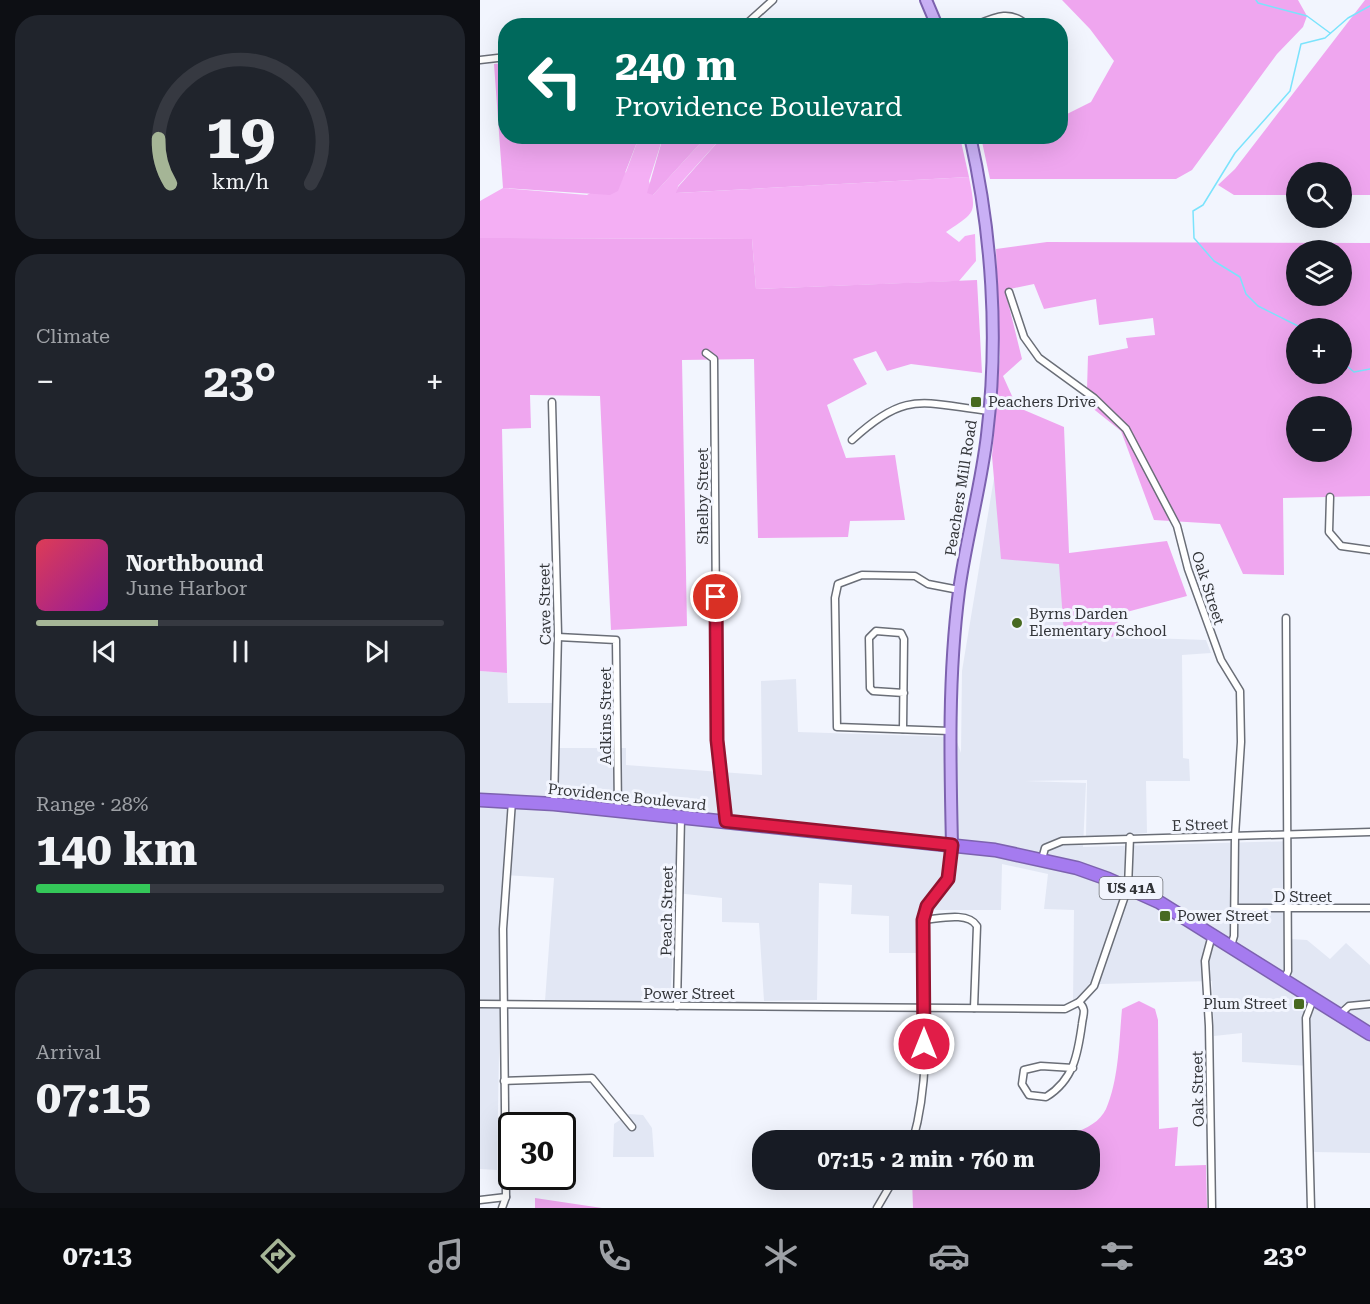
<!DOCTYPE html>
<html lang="en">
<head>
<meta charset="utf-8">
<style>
  :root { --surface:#171b24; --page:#20242c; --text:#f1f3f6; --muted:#9ea1a6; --line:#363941; --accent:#a5b596 }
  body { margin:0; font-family:"Roboto Serif",serif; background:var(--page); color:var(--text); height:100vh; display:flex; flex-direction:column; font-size:22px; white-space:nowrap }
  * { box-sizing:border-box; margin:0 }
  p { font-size:20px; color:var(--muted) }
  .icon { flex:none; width:33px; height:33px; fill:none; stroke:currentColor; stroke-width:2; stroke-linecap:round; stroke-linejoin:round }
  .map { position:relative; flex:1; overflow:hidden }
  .drawer { display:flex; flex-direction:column; gap:15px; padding:15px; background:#0d0f14; width:480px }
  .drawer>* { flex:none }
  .hud { position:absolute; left:18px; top:18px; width:570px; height:126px; border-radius:24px; box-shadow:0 6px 24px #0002; background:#00695c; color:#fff; overflow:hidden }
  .tools { position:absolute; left:806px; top:162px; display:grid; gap:12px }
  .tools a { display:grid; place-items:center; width:66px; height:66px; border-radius:50%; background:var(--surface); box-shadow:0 6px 24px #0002; font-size:30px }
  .speed { position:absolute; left:18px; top:1112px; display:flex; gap:12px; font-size:30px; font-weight:700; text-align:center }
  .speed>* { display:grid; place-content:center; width:78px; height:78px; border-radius:50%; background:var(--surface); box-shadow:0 6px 24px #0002; line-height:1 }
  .speed .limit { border:3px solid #111; border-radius:9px; background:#fff; color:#111 }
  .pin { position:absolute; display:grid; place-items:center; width:51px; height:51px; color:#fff; margin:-26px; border:3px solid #fff; border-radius:50%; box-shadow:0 2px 6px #0007 }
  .me { position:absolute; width:66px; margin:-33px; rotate:0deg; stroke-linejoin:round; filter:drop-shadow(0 0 4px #0008) }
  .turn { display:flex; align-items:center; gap:21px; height:126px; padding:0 18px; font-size:27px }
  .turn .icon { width:78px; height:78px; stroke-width:2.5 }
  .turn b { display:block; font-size:42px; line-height:51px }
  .big { font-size:45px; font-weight:700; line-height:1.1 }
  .drawer .tile { flex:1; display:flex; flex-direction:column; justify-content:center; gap:9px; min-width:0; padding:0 21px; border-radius:24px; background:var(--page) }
  .drawer .dial { align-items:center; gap:0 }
  .dial svg { height:156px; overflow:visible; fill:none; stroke:var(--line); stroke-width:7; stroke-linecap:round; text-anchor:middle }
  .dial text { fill:var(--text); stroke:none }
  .song { display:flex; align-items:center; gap:18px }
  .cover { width:72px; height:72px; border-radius:9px; background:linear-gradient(135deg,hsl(350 70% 55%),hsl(300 70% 35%)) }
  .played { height:6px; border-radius:3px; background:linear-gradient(90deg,var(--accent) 30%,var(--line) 30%) }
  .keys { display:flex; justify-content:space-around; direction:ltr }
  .heat { display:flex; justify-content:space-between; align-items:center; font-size:33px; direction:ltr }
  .charge { height:9px; border-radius:4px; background:linear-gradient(90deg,#34c759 28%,var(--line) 0) }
  .trip { position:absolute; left:272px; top:1130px; width:348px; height:60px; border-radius:24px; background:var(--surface); box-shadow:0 6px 24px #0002; font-weight:700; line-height:60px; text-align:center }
  .tabs { display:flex; height:96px; justify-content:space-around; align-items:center; background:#090b0e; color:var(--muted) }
  .tabs .icon { width:42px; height:42px }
  .tabs .current { color:var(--accent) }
  .tabs b { font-size:27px; color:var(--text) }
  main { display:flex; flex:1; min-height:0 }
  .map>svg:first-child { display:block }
</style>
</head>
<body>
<main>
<section class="drawer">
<div class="tile dial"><svg viewBox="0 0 100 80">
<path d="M14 69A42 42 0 1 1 86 69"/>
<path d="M14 69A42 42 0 0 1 8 46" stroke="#a5b596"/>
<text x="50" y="56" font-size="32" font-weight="700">19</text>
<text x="50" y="72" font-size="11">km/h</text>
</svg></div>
<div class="tile"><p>Climate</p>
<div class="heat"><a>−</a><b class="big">23°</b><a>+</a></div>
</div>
<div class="tile">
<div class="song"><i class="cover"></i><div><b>Northbound</b><p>June Harbor</p></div></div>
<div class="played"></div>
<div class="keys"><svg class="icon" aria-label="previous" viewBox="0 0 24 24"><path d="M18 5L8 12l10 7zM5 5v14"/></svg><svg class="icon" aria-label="pause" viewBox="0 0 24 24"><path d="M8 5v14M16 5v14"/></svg><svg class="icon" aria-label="next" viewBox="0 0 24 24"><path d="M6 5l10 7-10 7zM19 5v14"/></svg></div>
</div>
<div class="tile"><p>Range · 28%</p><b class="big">140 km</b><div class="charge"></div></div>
<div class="tile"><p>Arrival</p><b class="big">07:15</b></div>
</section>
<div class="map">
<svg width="890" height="1208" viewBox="0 0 890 1208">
  <rect width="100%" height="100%" fill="#f2f5fe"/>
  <g fill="#e2e7f4">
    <path d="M583,470L585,635L726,640L731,653L702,655L703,758L709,759L710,781H666L667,833L606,837L607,780L545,781L606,783L603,847L812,841L810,939L827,940L850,959L866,943L890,965V1153L833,1152L830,1066L762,1062V1033L734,1036L732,981L620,984L609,999L595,1009L593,1003L594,910L564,909L568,874L522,864L521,910H452L438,917L439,953H409V916L371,914L372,885L339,883L337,1000L284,1001L279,923L242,922V898L196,893L190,1002L65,1001L74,878L22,875L17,1170L0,1169V671L27,673L28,703H72V748H146V765L282,775L281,681L316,679L318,732L475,737L481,753L482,671L515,472Z"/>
    <path d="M149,1114L163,1115L172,1128L174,1157H133L134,1124Z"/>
  </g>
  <path fill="#f4aff4" d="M243,136L198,186L197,193L489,177C496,214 497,211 466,232L479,242L485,236L495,234L496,261L479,281L276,289L272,239L0,238V201L23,188L107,195L146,172L159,137H183L169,181L173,195L226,137Z"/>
  <g fill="#efa6ef" fill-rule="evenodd">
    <path d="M582,0H818L827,16L823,27L797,54L712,170L696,179H510L501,137L580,136L581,117L611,102L634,61L610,29Z"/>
    <path d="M885,0H890V195H861V172H816V195H754L738,185L755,169Z"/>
    <path d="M25,63L26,136L159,137L138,191L130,195L23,188L14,64Z"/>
    <path d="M243,136L480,137L489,177L196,193L198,187Z"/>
    <path d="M183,137H226L173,195L167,193Z"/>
    <path d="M0,238L272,239L276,289L497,280L502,373L431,364L407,371L396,351L373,359L387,384L347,405L366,458L415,455L425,520L370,521L368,537L278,538L274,359L202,360L207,626L131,630L120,396L50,395L51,428L22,429L27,673L0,671Z"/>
    <path d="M567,242L890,243V496L803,498L804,575L763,574L740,524L674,520L641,431L601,399L607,389L608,356L648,348L646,338L675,335L673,318L619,325L616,299L564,309L554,284L525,290L542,359L523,376L537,407L584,427L589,553L687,541L707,596L639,614L638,637L584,635L579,564L521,559L512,456L520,357L516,249ZM816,250H861V296H816ZM816,328H861V374H816ZM816,406H861V452H816Z"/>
    <path d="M659,1001L675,1009L678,1020L679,1129L698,1127L695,1166L726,1165L727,1208H433L432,1179H609V1140H465V1138C503,1139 606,1151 626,1109C639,1079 639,1041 642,1009Z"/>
    <path d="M55,1198L122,1208H55Z"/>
  </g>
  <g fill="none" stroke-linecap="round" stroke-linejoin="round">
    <g stroke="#7be3fc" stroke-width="1.5">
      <path d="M776,0L778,3L827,16L850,33"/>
      <path d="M822,328L778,306L766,294L760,277L734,261L714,238L713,211L723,205L755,153L810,91L821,44L845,38L868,18L890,6"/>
      <path d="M861,361L874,372L890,369"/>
    </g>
    <g stroke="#6a6e77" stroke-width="9">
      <g id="street">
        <path d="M264,26L293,0"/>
        <path d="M494,26C515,17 530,9 548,26"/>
        <path d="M0,60L26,57"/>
        <path d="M529,292L544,337L559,358L614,398L646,429L697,526L708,569L741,660L760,691L761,742L755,836L754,936L751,946"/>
        <path d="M226,353L234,359L237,740L246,821"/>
        <path d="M72,402L78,634L74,804"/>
        <path d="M372,440C426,390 441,403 509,411"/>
        <path d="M850,497L849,532L861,546L890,550"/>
        <path d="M78,637L136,640L138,810"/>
        <path d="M423,729L424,639L421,633L396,631L389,638L390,688L393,691L424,693"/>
        <path d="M470,731L357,727L355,598L358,584L382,575L435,576L448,584L479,590"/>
        <path d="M562,859L565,848L582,841L890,832"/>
        <path d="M755,908H890"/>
        <path d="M443,920C458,919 488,911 497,926L494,1008"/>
        <path d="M804,980L808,971L806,618"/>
        <path d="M0,1004L585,1009L599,1002L614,986L648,887L650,837"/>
        <path d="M197,1006L201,817"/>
        <path d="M859,1015L869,1006L890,1004"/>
        <path d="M593,1068L561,1066L544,1070L542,1084L549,1095L566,1097C594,1080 598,1053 602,1024C603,1014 607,1010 599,1002"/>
        <path d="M24,1081L112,1078L152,1127"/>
        <path d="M433,1140C453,1070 443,992 443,920L447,906L468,879L472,845"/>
        <path d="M0,1200L26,1197"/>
        <path d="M22,1208L26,1197L23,929L32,801"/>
        <path d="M397,1208L414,1179"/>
        <path d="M732,1208L729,1026L725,961L732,935"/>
        <path d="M831,1208L826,1018L833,999"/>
      </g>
    </g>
    <g stroke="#7d62af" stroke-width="14">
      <g id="primary">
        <path d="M446,0L457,26"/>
        <path d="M472,845C470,760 468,676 479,591C486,539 501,487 507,435C519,337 512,233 490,136"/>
      </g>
    </g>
    <g stroke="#7d62af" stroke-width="15">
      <path id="highway" d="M0,800L74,804L515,850L597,868L628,879L679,902L890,1034"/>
    </g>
    <use href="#street" stroke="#fff" stroke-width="6"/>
    <use href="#primary" stroke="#c9b0f5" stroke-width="10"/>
    <use href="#highway" stroke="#a57bef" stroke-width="12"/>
  </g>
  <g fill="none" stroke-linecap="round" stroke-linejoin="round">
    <g stroke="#92132f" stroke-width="15">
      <path id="route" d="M236,597L237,740L246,821L472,845L468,879L447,906L443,920L444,1044"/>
    </g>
    <use href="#route" stroke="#e11d48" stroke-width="10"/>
  </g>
  <g fill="#486a21" stroke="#f2f5fe" stroke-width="2">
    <rect x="490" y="396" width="12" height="12" rx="3"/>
    <circle cx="537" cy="623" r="6"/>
    <rect x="679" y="910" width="12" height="12" rx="3"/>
    <rect x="813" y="998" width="12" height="12" rx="3"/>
  </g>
  <g text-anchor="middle" stroke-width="6" stroke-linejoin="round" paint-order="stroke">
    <rect fill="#f2f5fe" stroke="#6c6f74" stroke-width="1.5" x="619.5" y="877" width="63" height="22" rx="4.5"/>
    <g font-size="14" font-weight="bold" fill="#333539">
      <text x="651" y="893">US 41A</text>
    </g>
    <g font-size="15" fill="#333539" stroke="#f2f5fe" text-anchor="start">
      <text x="508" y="407">Peachers Drive</text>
      <text x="549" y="619">Byrns Darden<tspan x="549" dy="17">Elementary School</tspan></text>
      <text x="697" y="921">Power Street</text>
      <text x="807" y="1009" text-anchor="end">Plum Street</text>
    </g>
    <g font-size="15" fill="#333539" stroke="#f2f5fe">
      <text transform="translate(481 488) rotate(-81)" y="5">Peachers Mill Road</text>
      <text transform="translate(223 496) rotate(-90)" y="5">Shelby Street</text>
      <text transform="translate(728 588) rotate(72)" y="5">Oak Street</text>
      <text transform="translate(65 604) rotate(-91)" y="5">Cave Street</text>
      <text transform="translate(126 716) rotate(-90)" y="5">Adkins Street</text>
      <text transform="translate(147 797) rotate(6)" y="5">Providence Boulevard</text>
      <text transform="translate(720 825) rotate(-2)" y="5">E Street</text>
      <text x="823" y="902">D Street</text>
      <text transform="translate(187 911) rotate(-89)" y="5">Peach Street</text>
      <text x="209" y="999">Power Street</text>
      <text transform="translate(718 1089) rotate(-91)" y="5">Oak Street</text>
    </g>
  </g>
</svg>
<div class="tools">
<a><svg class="icon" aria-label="search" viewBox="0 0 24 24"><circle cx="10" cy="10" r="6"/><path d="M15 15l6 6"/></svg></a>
<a><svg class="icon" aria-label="layers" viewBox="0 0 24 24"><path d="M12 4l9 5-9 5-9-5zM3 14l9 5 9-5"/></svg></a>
<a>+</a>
<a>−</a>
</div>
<div class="speed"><div class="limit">30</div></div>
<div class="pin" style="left:236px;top:597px;background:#d93025"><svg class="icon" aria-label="arrive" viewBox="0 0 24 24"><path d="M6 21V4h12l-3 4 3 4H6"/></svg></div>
<svg class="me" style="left:444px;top:1044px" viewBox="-20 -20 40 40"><circle r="17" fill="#e11d48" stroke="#fff" stroke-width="3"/><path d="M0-11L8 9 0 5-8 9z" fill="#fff"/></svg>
<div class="trip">07:15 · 2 min · 760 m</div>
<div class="hud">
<div class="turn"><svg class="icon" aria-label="left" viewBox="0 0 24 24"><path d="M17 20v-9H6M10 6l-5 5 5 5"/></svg><div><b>240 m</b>Providence Boulevard</div></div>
</div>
</div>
</main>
<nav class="tabs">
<b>07:13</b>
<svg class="icon current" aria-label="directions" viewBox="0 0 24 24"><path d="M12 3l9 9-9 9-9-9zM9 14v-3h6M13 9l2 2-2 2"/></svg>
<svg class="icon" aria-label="music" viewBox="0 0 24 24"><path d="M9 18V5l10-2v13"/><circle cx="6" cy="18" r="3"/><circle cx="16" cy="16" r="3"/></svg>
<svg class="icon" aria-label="phone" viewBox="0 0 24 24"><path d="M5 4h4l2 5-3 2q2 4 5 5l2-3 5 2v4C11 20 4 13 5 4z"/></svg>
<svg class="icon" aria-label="climate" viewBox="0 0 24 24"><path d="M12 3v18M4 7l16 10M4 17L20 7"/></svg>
<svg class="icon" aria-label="car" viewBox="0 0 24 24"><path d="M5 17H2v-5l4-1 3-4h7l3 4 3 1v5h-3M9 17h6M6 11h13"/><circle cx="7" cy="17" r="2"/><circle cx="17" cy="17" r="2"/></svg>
<svg class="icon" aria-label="filters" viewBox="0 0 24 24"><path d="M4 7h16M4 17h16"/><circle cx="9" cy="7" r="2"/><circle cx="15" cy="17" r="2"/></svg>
<b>23°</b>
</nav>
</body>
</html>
